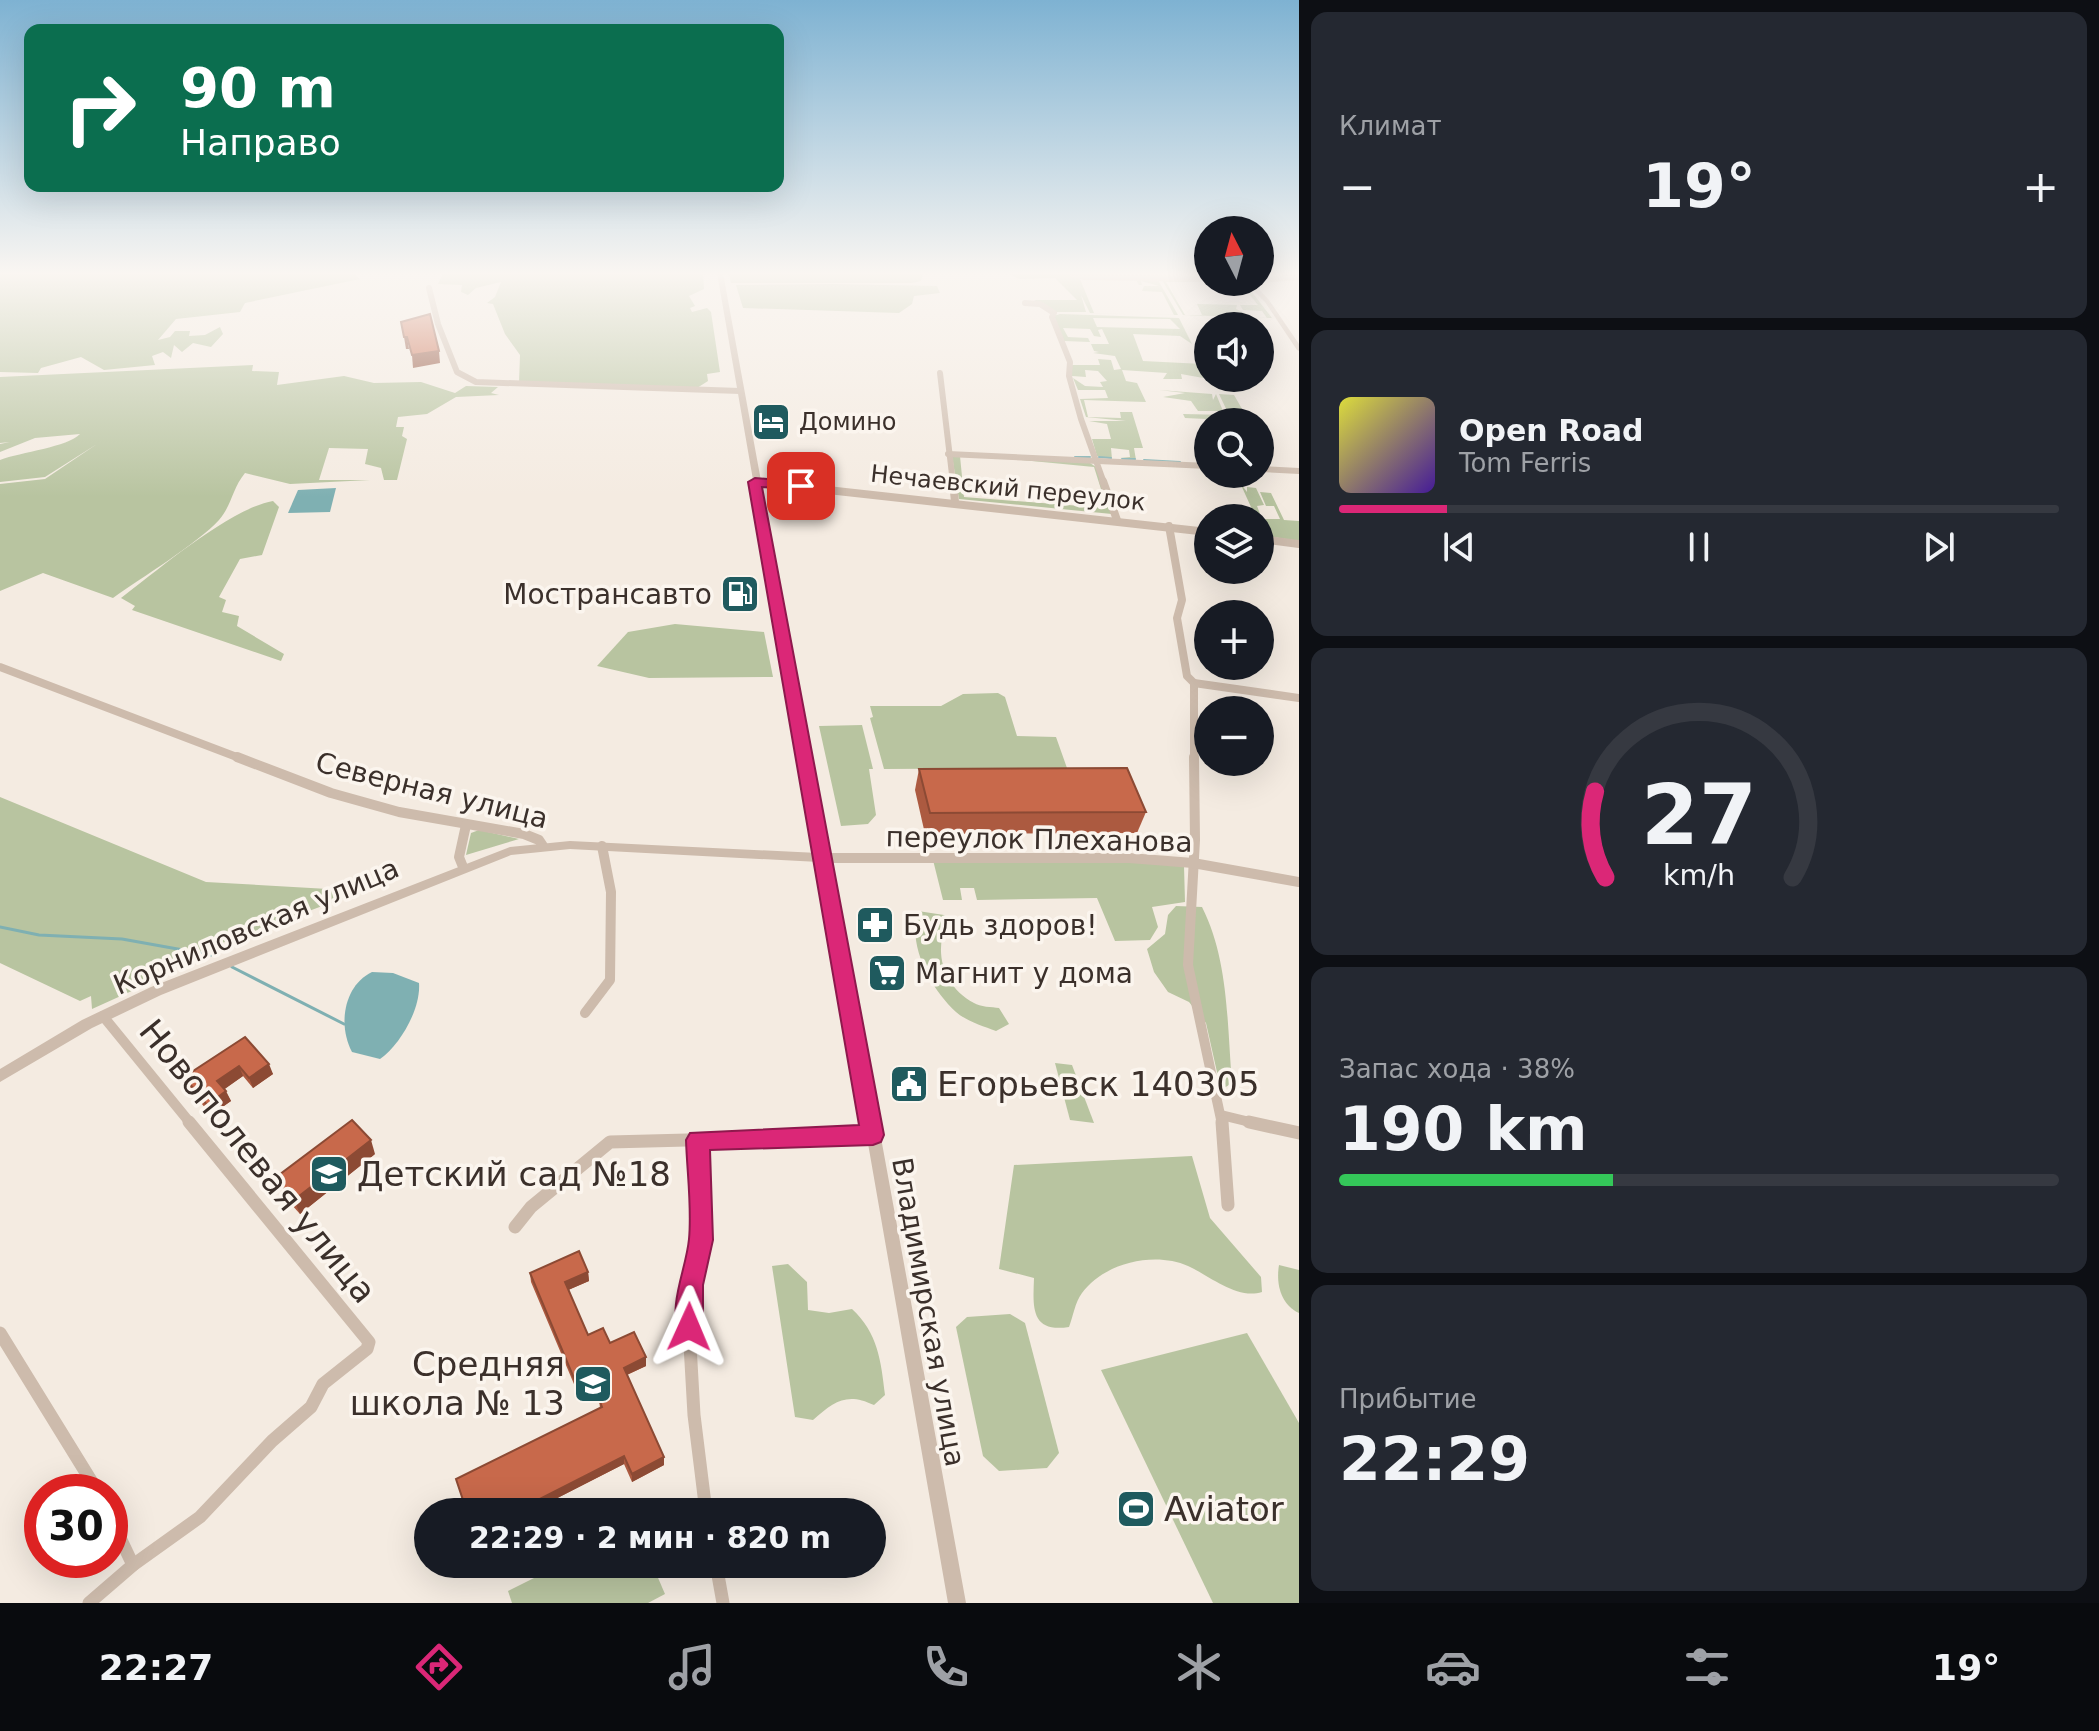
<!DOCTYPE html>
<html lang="ru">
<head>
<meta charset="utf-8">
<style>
  :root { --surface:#171b24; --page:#242831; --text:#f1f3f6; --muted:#9ea1a6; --line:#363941; --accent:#db2777 }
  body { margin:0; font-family:"DejaVu Sans",sans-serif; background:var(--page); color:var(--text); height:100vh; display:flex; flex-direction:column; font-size:30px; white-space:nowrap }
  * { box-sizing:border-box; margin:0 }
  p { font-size:26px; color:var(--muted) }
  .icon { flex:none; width:44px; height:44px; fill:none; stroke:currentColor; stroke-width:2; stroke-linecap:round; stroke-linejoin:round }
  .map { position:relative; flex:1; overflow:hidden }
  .sheet { display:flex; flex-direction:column; gap:12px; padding:12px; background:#0d0f14; width:800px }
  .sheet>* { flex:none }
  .hud { position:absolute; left:24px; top:24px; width:760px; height:168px; border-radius:16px; box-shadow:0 8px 32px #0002; background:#0b6e4f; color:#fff; overflow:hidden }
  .needle { width:52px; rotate:354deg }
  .controls { position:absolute; left:1194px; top:216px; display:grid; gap:16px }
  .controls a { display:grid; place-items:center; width:80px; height:80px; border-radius:50%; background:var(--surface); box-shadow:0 8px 32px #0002; font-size:40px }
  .speed { position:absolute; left:24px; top:1474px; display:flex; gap:16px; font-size:40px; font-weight:700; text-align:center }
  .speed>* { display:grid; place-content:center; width:104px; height:104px; border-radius:50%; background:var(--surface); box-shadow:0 8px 32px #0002; line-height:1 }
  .speed .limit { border:12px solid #d22; background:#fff; color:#111 }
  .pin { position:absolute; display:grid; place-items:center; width:68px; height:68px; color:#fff; margin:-34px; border-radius:16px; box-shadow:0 4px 12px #0006 }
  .me { position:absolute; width:88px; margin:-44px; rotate:1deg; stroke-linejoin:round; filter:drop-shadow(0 0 6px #0008) }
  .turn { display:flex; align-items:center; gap:28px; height:168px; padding:0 24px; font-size:36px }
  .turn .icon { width:104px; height:104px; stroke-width:2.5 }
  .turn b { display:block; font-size:56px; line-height:68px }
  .big { font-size:60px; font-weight:700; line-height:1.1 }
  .sheet .tile { flex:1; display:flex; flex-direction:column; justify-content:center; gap:12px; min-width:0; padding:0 28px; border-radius:16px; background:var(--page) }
  .sheet .dial { align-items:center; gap:0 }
  .dial svg { height:208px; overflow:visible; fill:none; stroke:var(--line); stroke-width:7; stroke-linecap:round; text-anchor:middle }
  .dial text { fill:var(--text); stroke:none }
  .song { display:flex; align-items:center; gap:24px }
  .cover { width:96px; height:96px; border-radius:12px; background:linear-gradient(135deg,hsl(60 70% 55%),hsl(260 70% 35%)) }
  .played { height:8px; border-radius:4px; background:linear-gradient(90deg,var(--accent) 15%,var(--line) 15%) }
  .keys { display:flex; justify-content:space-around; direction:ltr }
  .heat { display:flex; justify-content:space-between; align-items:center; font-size:44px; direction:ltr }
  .charge { height:12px; border-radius:6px; background:linear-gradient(90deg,#34c759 38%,var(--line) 0) }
  .trip { position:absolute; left:414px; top:1498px; width:472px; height:80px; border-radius:40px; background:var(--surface); box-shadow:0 8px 32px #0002; font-weight:700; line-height:80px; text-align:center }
  .tab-bar { display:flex; height:128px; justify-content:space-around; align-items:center; background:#090b0e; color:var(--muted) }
  .tab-bar .icon { width:56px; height:56px }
  .tab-bar .active { color:var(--accent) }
  .tab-bar b { font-size:36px; color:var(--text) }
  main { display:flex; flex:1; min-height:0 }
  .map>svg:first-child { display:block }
</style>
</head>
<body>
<main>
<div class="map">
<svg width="1299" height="1603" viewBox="0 0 1299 1603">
  <rect width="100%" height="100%" fill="#f4ebe1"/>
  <g fill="#b8c4a0" fill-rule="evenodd">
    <path d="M0,273H353L360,279L245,303L240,312L176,319L158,340L170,337L175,331H190L189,336L205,335L220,327L223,334L211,347L193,343L182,352L174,345L171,358L163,352L152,356L155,365L104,370L81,357L41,368L38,373L0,372Z"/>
    <path d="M443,273H703L704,289L689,296L695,306L690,308L692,312L707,308L711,312L720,372L707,374L708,381L697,388L519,383L520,355L505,334L493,304L487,303L495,297L501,282L476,288L468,295L461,292L462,285L438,284Z"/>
    <path d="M729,273H923L921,281L912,283H731Z"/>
    <path d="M1007,273H1069L1072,277L1158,280L1178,315L1090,313L1081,295L1086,312H1056L1034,300H1077L1055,278L1019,279ZM1080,279L1136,280L1139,285H1142L1141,281L1159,286H1144L1142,291L1162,292L1174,315L1094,313Z"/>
    <path d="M1162,280L1208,282H1166L1185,315H1202L1197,304L1237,305L1236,309L1249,315L1242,317L1267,318L1262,311L1243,310L1240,305H1258L1239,282H1213H1244L1272,318L1183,315Z"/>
    <path d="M834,284L937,286L940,293L914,296L912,304L899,313L743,308L736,285Z"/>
    <path d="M1060,314L1179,318L1192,344L1180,336L1133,334L1143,361L1203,364L1209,379L1181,374L1182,379H1163L1167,373L1122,370L1126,381L1137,383L1146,402L1084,400L1088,417L1121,418L1120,412H1132L1143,448H1134L1136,460L1120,458L1130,457L1129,450L1111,448L1112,459L1097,456L1092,439H1111L1107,424L1089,421H1126L1086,417L1080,399L1108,398L1105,390H1078L1073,378L1085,386L1103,387L1100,382L1107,381L1098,371L1085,370L1086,377L1072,376V365H1100L1098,359L1111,360L1114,370L1121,369L1115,356L1093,353L1099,352L1094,351L1091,344H1109L1102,329L1098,330L1101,337L1094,336L1090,329L1063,328L1068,337L1088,338L1090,342L1064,341L1054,316ZM1093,318L1170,319L1180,329L1097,327Z"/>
    <path d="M253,365L252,371L279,372L277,385L344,376L374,383L421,382L455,393L466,386L498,387L491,393L499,395L456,397L427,414L398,417L396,427H404L402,436L407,439L397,480H384L381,468L365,464L368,449L329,448L319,480H370L290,484L245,473C232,489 232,505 219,520C198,543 141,578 113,598L43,573L0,591V484L45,479L97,444L45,477L0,482V460C21,452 68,447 80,434L35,438L0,452V444L10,442L0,443V377Z"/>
    <path d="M1159,390L1212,394L1213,400L1216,394L1223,411H1198L1191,401L1163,397L1185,393Z"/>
    <path d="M1219,394L1234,395L1249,421L1185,418L1183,414L1229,415Z"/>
    <path d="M952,456H960L964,497L1107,508L1094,467L1010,459L1090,463L1096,467L1112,514L959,499Z"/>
    <path d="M1236,474L1248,478L1250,483L1241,484L1247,492V487L1256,488L1264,505L1257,506L1262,519H1280L1274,506H1266L1260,492L1271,493L1284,520L1299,521V541L1260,535V518H1256Z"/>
    <path d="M273,501L279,507L262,555L240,559L219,597L226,600L222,612L239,616L237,626L284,654L281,661L132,610L135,606L121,598C158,570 229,509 273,501Z"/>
    <path d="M675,624L764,632L773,677L649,678L597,666L628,632Z"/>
    <path d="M998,693L1005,697L1017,736L1056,737L1067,768L884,769L870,718L873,717L870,706H941L963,694Z"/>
    <path d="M862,725L873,769H869L876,815L868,824L841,826L819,726Z"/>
    <path d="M0,797L206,882L363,891L144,972L145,985L92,1009L91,996L80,1001L0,963Z"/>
    <path d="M479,830L519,839L466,855L471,833Z"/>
    <path d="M933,860L1128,862L1184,866L1185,902L1152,907L1158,927L1150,940L1115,941L1097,898L977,900L974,888H960L962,900H943Z"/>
    <path d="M1176,906L1202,907C1229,960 1227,1025 1232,1083L1221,1090L1206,1023L1189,1002L1168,992L1154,972L1147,949L1165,934L1168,915Z"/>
    <path d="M918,911L944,915L948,920C933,950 942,986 974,1003C980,1007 992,1007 999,1008L1009,1024L996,1031C983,1026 966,1021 956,1012C931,989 907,946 918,911Z"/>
    <path d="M1055,1063L1072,1065L1094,1123L1070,1120Z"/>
    <path d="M1192,1156L1210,1218L1261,1277L1262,1292C1237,1300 1210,1276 1188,1266C1154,1251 1104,1263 1082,1293C1075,1302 1073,1317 1069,1327C1030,1333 1033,1306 1034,1278L999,1269L1014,1165Z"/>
    <path d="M788,1264L807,1282L808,1310L829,1313L852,1309C878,1333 881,1361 885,1395L874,1405C847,1392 834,1401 813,1420L795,1417L772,1266Z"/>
    <path d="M1279,1265L1299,1270V1313C1280,1304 1276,1283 1279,1265Z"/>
    <path d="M1010,1314L1025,1323L1059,1453L1047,1468L999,1471L983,1456L956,1327L967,1317Z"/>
    <path d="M1247,1333L1299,1423V1603H1213L1101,1370Z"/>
    <path d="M562,1564H652L665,1594L648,1603H512L508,1591Z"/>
  </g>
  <g fill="#7fb0b2">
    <path d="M336,488L330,512L288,513L298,490Z"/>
    <path d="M372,972L393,973L419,983C421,1009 400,1045 380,1059L352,1052C338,1026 343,986 372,972Z"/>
  </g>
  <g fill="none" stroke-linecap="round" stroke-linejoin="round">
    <g stroke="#7fb0b2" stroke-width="2">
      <path d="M1075,457H1090"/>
      <path d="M1099,457L1111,458"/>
      <path d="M1122,459H1135"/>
      <path d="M1144,460L1180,462"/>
    </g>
    <g stroke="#7fb0b2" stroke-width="3">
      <path d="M0,927L39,935L122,939L211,955"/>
      <path d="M232,967L344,1024"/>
    </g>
    <g stroke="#cdbbac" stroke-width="6">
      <path d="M1071,273L1084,277L1208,279"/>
      <path d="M1260,280L1299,277"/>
      <path d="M429,288L438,324L457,372L476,382L740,391"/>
      <path d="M1025,303L1040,304L1054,313L1052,317L1070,362L1069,376L1081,419L1104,483"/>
      <path d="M940,373L953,483"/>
      <path d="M948,454L1208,466"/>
      <path d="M1260,469L1299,471"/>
      <path d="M755,482L764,483"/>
    </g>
    <g stroke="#cdbbac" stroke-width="8">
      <path d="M953,481L955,502"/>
      <path d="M1103,481L1117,520"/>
      <path d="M755,482L1208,532"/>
      <path d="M1169,526L1182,600L1177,618L1187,676L1194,683V759"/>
      <path d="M1260,539L1299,544"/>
      <path d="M0,667L242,759"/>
      <path d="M1194,683L1299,698"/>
    </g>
    <g stroke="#cdbbac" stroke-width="10">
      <path d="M237,757L331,793L399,812L524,834L539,840L543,846"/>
      <path d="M1194,757L1195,840L1188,965L1222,1124"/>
      <path d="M824,858H1129L1193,863L1299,882"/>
      <path d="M463,867L459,857L466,825"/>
      <path d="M585,1013L610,980L611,892L602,846"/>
      <path d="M103,1016L191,1124"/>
      <path d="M1221,1115L1258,1124"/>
    </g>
    <g stroke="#cdbbac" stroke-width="13">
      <path d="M1222,1122L1228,1205"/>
      <path d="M1249,1122L1299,1133"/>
      <path d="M698,1140L701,1240L690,1285L689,1327L694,1415L706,1512"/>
      <path d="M515,1227L531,1207L610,1142L873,1135"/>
      <path d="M0,1333L98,1492"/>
      <path d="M110,1517L133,1565"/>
      <path d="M716,1564L723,1603"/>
      <path d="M89,1603L133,1565L200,1517L272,1441L311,1407L323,1384L367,1349L369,1342L189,1122"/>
    </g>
    <g fill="#cdbbac" fill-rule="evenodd">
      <path d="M717,273H723L966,1603H948L819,862L570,849L511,855L161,995L92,1028L0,1082V1069L82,1020L151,987L510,847L570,841L818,853Z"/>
      <path d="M1245,282H1252L1269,300L1299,344V351L1297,350L1265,302Z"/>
    </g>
  </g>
  <g fill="#ac5a40">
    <path d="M919,769L1146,812L1137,833L925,834L915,790Z"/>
    <path d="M245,1037L273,1074L253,1088L243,1076L224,1089L231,1101L211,1115L188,1087L184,1077Z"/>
    <path d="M375,1154L300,1214L281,1193L275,1178Z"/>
    <path d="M588,1272L589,1281L568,1290L588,1335L610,1343L646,1366L627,1375L664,1465L632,1482L624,1464L530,1512H467L600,1408L599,1399L604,1397L600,1386L579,1396L531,1282L530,1273Z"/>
  </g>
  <g fill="#8c4a34">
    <path d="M404,337H407L409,349H406Z"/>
    <path d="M439,351L440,363L413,368L412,355Z"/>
    <path d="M269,1064L273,1074L253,1088L249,1078Z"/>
    <path d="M239,1066L243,1076L222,1091L217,1081Z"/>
    <path d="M226,1091L231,1101L211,1115L207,1105Z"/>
    <path d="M371,1140L375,1154L300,1214L294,1200Z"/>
    <path d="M588,1272L589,1281L566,1291L565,1282Z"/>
    <path d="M646,1357V1366L624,1376V1368Z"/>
    <path d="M599,1378L600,1386L579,1396L578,1388Z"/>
    <path d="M624,1456V1464L530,1512H525L524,1507Z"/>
    <path d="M664,1457V1465L632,1482V1474Z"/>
  </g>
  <g fill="#c8694b" stroke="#8c4a34" stroke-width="2">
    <path d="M430,314L439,351L412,355L407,337H404L401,322Z"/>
    <path d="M1127,768L1146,812L930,813L919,769Z"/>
    <path d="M245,1037L269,1064L249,1078L239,1066L217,1081L226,1091L207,1105L184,1077Z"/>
    <path d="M352,1120L371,1140L294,1200L275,1178Z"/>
    <path d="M579,1251L588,1272L565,1282L588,1335L603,1328L610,1343L634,1332L646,1357L624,1368L664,1457L632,1474L624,1456L524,1507L526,1512H467L456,1479L602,1407L599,1399L607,1396L599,1378L578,1388L530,1273Z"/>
  </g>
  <linearGradient id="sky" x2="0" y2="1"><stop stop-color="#7eb2d2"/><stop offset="0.55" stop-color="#faf6f2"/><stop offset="1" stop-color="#faf6f2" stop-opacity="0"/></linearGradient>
  <rect width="1299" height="497" fill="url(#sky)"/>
  <path fill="#db2777" stroke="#8e194d" stroke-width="2" d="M755,478L801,482L808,486L801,490L762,487L884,1135L881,1142L873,1145L710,1150L713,1240L703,1285V1327L699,1337L689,1341L680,1337C667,1305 686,1271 689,1239C692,1207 687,1172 686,1140L690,1133L859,1125L748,482Z"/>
  <defs>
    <g id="hotel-square" transform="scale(2)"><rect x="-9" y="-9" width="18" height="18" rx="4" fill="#1f5a5e" stroke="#fbf5ee"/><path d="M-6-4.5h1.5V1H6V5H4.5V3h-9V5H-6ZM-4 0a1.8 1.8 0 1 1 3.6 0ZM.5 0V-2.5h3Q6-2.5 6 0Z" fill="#fff"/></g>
    <g id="fuel-square" transform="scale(2)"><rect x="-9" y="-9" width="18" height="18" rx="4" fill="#1f5a5e" stroke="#fbf5ee"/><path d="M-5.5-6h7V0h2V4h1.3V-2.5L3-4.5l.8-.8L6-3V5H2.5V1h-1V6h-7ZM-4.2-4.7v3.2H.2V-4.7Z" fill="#fff"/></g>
    <g id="pharmacy-square" transform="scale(2)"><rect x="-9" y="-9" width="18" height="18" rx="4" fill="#1f5a5e" stroke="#fbf5ee"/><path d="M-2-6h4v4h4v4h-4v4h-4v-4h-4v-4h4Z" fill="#fff"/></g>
    <g id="supermarket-square" transform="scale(2)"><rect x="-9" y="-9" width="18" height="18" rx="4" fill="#1f5a5e" stroke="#fbf5ee"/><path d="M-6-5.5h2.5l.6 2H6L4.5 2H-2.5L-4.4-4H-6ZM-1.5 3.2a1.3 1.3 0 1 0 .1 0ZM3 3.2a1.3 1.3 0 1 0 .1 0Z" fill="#fff"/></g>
    <g id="civic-square" transform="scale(2)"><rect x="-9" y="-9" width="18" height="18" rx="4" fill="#1f5a5e" stroke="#fbf5ee"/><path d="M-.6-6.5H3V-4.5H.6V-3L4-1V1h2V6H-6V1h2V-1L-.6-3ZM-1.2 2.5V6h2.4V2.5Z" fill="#fff"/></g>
    <g id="school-square" transform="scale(2)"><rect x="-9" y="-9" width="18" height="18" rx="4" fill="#1f5a5e" stroke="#fbf5ee"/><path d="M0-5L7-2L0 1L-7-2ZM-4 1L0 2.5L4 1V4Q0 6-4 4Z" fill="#fff"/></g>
    <g id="stadium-square" transform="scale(2)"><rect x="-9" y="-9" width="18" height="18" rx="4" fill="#1f5a5e" stroke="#fbf5ee"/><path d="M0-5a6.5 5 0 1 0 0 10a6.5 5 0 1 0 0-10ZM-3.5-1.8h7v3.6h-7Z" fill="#fff"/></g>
  </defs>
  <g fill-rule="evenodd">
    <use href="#hotel-square" x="771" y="422"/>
    <use href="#fuel-square" x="740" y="594"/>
    <use href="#pharmacy-square" x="875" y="925"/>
    <use href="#supermarket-square" x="887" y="973"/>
    <use href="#civic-square" x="909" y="1084"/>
    <use href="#school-square" x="329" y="1174"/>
    <use href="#school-square" x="593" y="1384"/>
    <use href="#stadium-square" x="1136" y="1509"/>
  </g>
  <g text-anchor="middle" stroke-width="7" stroke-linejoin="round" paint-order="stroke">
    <g font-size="24" fill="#3b302b" stroke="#fbf5ee" text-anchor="start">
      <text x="799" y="430">Домино</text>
    </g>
    <g font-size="24" fill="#3b302b" stroke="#fbf5ee">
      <text transform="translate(1008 488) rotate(6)" y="8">Нечаевский переулок</text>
    </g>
    <g font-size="28" fill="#3b302b" stroke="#fbf5ee" text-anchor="start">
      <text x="712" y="604" text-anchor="end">Мострансавто</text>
      <text x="903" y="935">Будь здоров!</text>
      <text x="915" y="983">Магнит у дома</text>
    </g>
    <g font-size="28" fill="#3b302b" stroke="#fbf5ee">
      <text transform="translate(432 790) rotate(14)" y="10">Северная улица</text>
      <text transform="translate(1039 839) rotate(1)" y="10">переулок Плеханова</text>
      <text transform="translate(256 926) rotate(-23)" y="10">Корниловская улица</text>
      <text transform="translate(929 1312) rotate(80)" y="10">Владимирская улица</text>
    </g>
    <g font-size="34" fill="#3b302b" stroke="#fbf5ee" text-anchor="start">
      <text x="937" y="1096">Егорьевск 140305</text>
      <text x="357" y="1186">Детский сад №18</text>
      <text x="565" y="1376" text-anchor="end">Средняя<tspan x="565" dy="39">школа № 13</tspan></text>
      <text x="1164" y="1521">Aviator</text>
    </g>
    <g font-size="34" fill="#3b302b" stroke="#fbf5ee">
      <text transform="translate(258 1161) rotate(51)" y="12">Новополевая улица</text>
    </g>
  </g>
</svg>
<div class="controls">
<a><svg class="needle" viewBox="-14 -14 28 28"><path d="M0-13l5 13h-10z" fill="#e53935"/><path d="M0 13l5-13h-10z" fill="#9ea1a6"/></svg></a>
<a><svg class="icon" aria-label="sound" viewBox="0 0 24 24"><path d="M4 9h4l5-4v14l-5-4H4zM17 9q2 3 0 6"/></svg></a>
<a><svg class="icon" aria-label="search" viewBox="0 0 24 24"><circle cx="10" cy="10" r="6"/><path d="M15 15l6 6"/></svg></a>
<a><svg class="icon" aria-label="layers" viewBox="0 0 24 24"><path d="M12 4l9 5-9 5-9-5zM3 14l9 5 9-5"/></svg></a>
<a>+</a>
<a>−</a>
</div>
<div class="speed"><div class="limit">30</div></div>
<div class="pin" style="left:801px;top:486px;background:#d93025"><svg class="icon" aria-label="arrive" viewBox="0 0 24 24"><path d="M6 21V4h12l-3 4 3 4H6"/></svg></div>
<svg class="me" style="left:689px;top:1327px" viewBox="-20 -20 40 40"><path d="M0-17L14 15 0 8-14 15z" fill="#db2777" stroke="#fff" stroke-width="4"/></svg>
<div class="trip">22:29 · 2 мин · 820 m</div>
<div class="hud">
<div class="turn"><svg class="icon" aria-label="right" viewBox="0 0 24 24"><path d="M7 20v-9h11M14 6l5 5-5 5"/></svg><div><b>90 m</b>Направо</div></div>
</div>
</div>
<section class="sheet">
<div class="tile"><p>Климат</p>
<div class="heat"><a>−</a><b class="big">19°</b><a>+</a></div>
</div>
<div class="tile">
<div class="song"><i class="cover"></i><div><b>Open Road</b><p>Tom Ferris</p></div></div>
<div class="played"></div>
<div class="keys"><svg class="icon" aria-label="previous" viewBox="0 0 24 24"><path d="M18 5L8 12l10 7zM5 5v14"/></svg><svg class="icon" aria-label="pause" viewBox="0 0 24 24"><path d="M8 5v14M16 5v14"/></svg><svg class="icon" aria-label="next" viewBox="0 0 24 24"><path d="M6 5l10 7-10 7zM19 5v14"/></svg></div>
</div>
<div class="tile dial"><svg viewBox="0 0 100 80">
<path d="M14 69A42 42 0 1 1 86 69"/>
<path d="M14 69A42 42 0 0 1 10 36" stroke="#db2777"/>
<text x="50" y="56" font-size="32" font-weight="700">27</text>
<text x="50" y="72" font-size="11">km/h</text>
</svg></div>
<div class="tile"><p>Запас хода · 38%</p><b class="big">190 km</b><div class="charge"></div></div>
<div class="tile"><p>Прибытие</p><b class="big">22:29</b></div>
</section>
</main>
<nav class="tab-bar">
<b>22:27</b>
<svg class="icon active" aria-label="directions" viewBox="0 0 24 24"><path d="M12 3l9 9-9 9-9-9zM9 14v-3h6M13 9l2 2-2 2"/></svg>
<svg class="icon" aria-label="music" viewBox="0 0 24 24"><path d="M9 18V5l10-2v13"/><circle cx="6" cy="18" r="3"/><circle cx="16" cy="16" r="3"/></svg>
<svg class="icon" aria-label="phone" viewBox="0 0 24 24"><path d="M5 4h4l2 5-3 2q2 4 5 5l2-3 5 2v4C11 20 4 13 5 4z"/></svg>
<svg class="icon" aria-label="climate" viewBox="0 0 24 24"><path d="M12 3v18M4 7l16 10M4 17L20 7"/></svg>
<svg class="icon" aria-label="car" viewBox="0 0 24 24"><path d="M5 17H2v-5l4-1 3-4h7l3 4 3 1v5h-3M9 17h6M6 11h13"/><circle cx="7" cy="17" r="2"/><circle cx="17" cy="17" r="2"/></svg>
<svg class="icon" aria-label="filters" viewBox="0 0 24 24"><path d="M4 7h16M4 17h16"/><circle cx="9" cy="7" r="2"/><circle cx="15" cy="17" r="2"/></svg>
<b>19°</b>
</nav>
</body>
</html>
